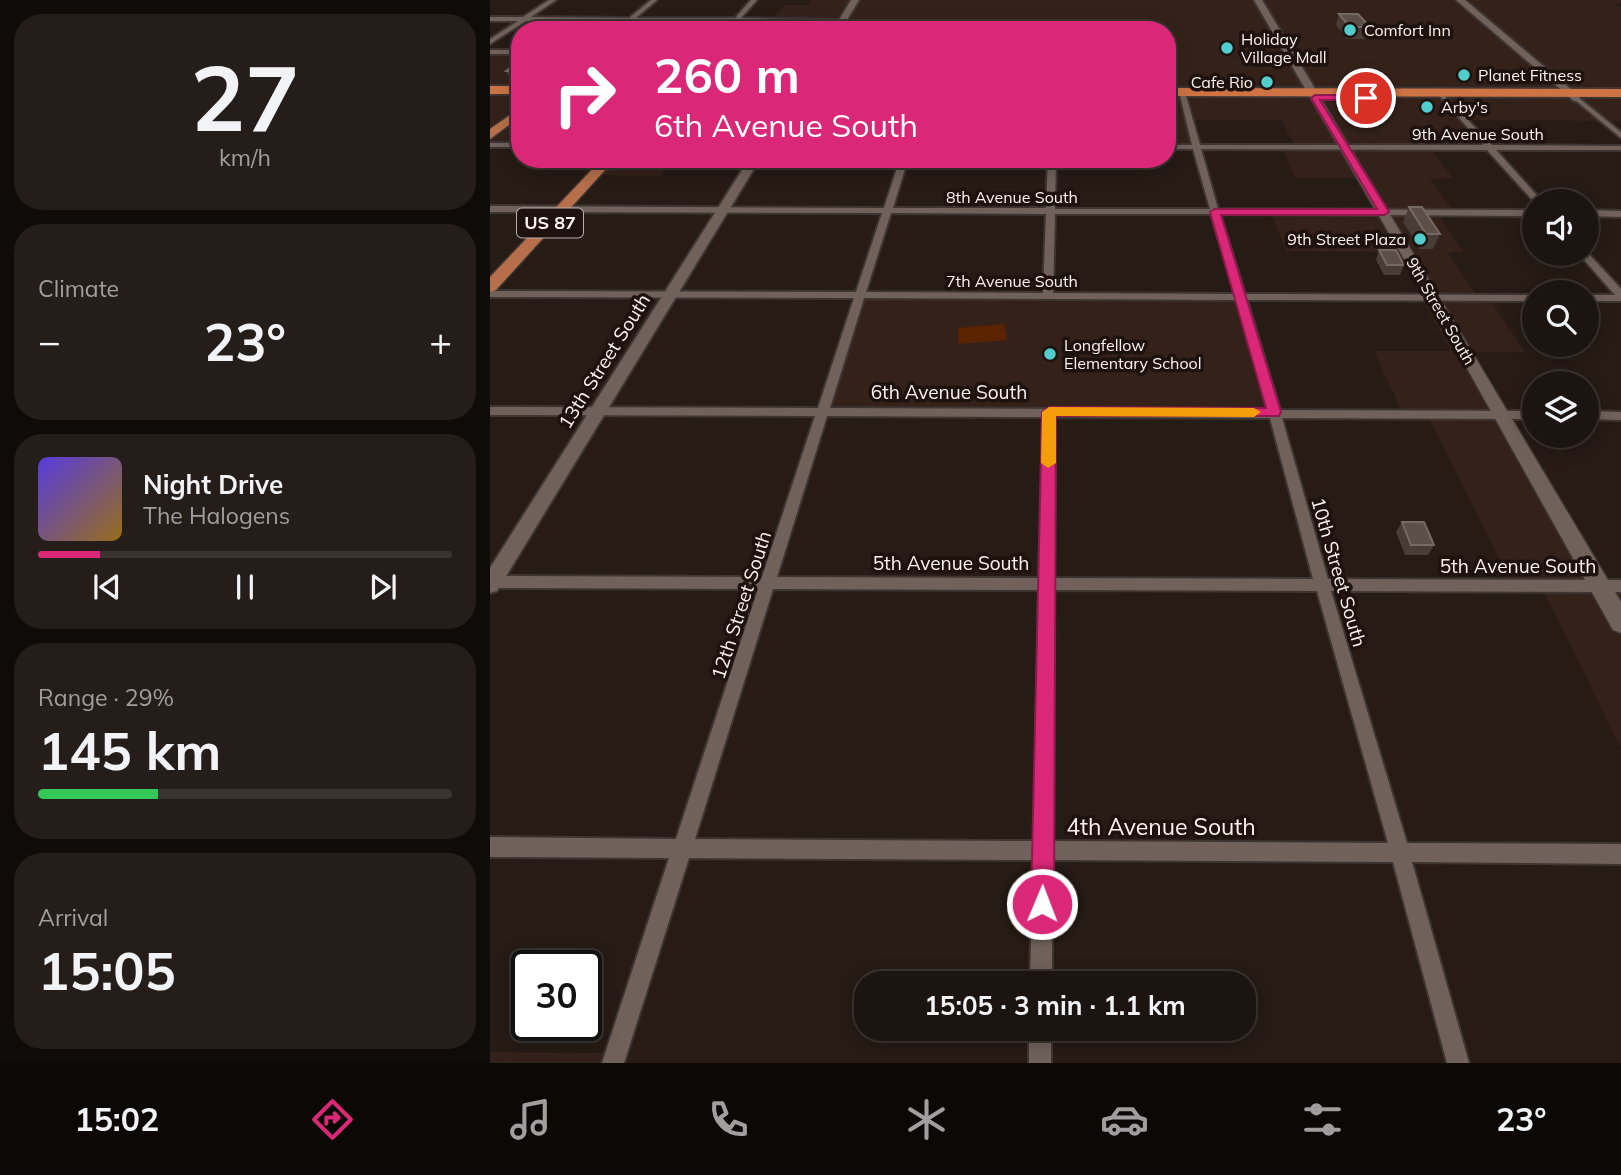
<!DOCTYPE html>
<html lang="en">
<head>
<meta charset="utf-8">
<style>
  :root { --surface:#1c1410; --page:#251d19; --text:#f1f3f6; --muted:#a09e9f; --line:#3a3330; --accent:#db2777 }
  body { margin:0; font-family:Mulish,sans-serif; background:var(--page); color:var(--text); height:100vh; display:flex; flex-direction:column; font-size:26px; white-space:nowrap }
  * { box-sizing:border-box; margin:0 }
  p { font-size:23px; color:var(--muted) }
  .icon { flex:none; width:38px; height:38px; fill:none; stroke:currentColor; stroke-width:2; stroke-linecap:round; stroke-linejoin:round }
  .map { position:relative; flex:1; overflow:hidden }
  .drawer { display:flex; flex-direction:column; gap:14px; padding:14px; background:#0f0b09; width:490px }
  .drawer>* { flex:none }
  .hud { position:absolute; left:21px; top:21px; width:665px; height:147px; border-radius:28px; box-shadow:0 4px 18px #0003,0 0 0 2px var(--line); background:#db2777; color:#fff; overflow:hidden }
  .buttons { position:absolute; left:1032px; top:189px; display:grid; gap:14px }
  .buttons a { display:grid; place-items:center; width:77px; height:77px; border-radius:50%; background:var(--surface); box-shadow:0 4px 18px #0003,0 0 0 2px var(--line); font-size:35px }
  .speed { position:absolute; left:21px; top:950px; display:flex; gap:14px; font-size:35px; font-weight:700; text-align:center }
  .speed>* { display:grid; place-content:center; width:91px; height:91px; border-radius:50%; background:var(--surface); box-shadow:0 4px 18px #0003,0 0 0 2px var(--line); line-height:1 }
  .speed .limit { border:4px solid #111; border-radius:10px; background:#fff; color:#111 }
  .pin { position:absolute; display:grid; place-items:center; width:60px; height:60px; color:#fff; margin:-30px; border:4px solid #fff; border-radius:50%; box-shadow:0 2px 7px #0007 }
  .me { position:absolute; width:77px; margin:-38px; rotate:1deg; stroke-linejoin:round; filter:drop-shadow(0 0 5px #0008) }
  .turn { display:flex; align-items:center; gap:24px; height:147px; padding:0 28px; font-size:32px }
  .turn .icon { width:91px; height:91px; stroke-width:2.5 }
  .turn b { display:block; font-size:49px; line-height:60px }
  .big { font-size:52px; font-weight:700; line-height:1.1 }
  .drawer .tile { flex:1; display:flex; flex-direction:column; justify-content:center; gap:10px; min-width:0; padding:0 24px; border-radius:28px; background:var(--page) }
  .drawer .dial { align-items:center; gap:0 }
  .dial b { font-size:91px; line-height:1 }
  .song { display:flex; align-items:center; gap:21px }
  .cover { width:84px; height:84px; border-radius:10px; background:linear-gradient(135deg,hsl(250 70% 55%),hsl(40 70% 35%)) }
  .played { height:7px; border-radius:4px; background:linear-gradient(90deg,var(--accent) 15%,var(--line) 15%) }
  .keys { display:flex; justify-content:space-around; direction:ltr }
  .heat { display:flex; justify-content:space-between; align-items:center; font-size:38px; direction:ltr }
  .charge { height:10px; border-radius:5px; background:linear-gradient(90deg,#34c759 29%,var(--line) 0) }
  .trip { position:absolute; left:364px; top:971px; width:402px; height:70px; border-radius:28px; background:var(--surface); box-shadow:0 4px 18px #0003,0 0 0 2px var(--line); font-weight:700; line-height:70px; text-align:center }
  .dock { display:flex; height:112px; justify-content:space-around; align-items:center; background:#0b0806; color:var(--muted) }
  .dock .icon { width:49px; height:49px }
  .dock .selected { color:var(--accent) }
  .dock b { font-size:32px; color:var(--text) }
  main { display:flex; flex:1; min-height:0 }
  .map>svg:first-child { display:block }
</style>
</head>
<body>
<main>
<section class="drawer">
<div class="tile dial"><b>27</b><p>km/h</p></div>
<div class="tile"><p>Climate</p>
<div class="heat"><a>−</a><b class="big">23°</b><a>+</a></div>
</div>
<div class="tile">
<div class="song"><i class="cover"></i><div><b>Night Drive</b><p>The Halogens</p></div></div>
<div class="played"></div>
<div class="keys"><svg class="icon" aria-label="previous" viewBox="0 0 24 24"><path d="M18 5L8 12l10 7zM5 5v14"/></svg><svg class="icon" aria-label="pause" viewBox="0 0 24 24"><path d="M8 5v14M16 5v14"/></svg><svg class="icon" aria-label="next" viewBox="0 0 24 24"><path d="M6 5l10 7-10 7zM19 5v14"/></svg></div>
</div>
<div class="tile"><p>Range · 29%</p><b class="big">145 km</b><div class="charge"></div></div>
<div class="tile"><p>Arrival</p><b class="big">15:05</b></div>
</section>
<div class="map">
<svg width="1131" height="1063" viewBox="0 0 1131 1063">
  <rect width="100%" height="100%" fill="#261b15"/>
  <g fill="#34221a">
    <path d="M322,0H1131V3L1124,4L1131,8V93L677,92V30H279L286,20L282,19L294,5H318Z"/>
    <rect x="0" y="52" width="30" height="38"/>
    <rect x="0" y="96" width="30" height="49"/>
    <path d="M677,98L1131,99V121L976,120L999,148H939L963,178L940,179L965,213H947L973,252L958,253L988,298H999L1035,352H976L1109,585L1131,586V748L1050,585H1022L937,415L913,414L884,351H961L931,298H943L917,252L796,251L781,212H893L874,178H805L792,147H805L792,120H701L708,147H677Z"/>
    <path d="M119,159H183L170,176L105,175Z"/>
    <path d="M370,296L751,297L785,412L333,411Z"/>
    <path d="M0,1052L126,1053L123,1063H0Z"/>
  </g>
  <path fill="#5c2300" d="M514,324L517,340L469,344L468,328Z"/>
  <g fill="none" stroke-linecap="round" stroke-linejoin="round">
    <g stroke="#3e3532" stroke-width="4">
      <g id="minor">
        <path d="M59,0H66L41,17L139,18L161,0H167L146,18H245L261,0H267L251,18L356,20L248,21L240,30H234L242,21H142L132,30H125L135,21H36L0,44V39L28,21H0V17H33Z"/>
        <rect x="0" y="50" width="30" height="4"/>
        <path d="M692,90L695,92L710,145H993L948,94L950,91L1002,145L1131,146V150H1006L1052,201L1045,203L997,150L711,149L728,209L1045,210V216L730,214L755,294L1045,295V301L757,300L790,410L1045,411V419L792,418L838,579L1131,580V592L841,591L917,843L1131,844V864L922,862L979,1063H957L903,862L562,860V984H540L543,860L199,858L134,1063H112L179,858L0,857V837L186,839L268,589L0,588V576L272,577L325,416L0,415V407L328,408L364,298L0,297V291L366,292L392,213L0,212V206L394,208L410,159H418L403,208H556L558,159H566L565,209H720L703,149H677V145H702L689,92ZM401,213L556,214L553,293L376,292ZM565,214H721L745,294L563,293ZM374,298L747,300L778,410L340,408ZM337,416L553,417L549,578L287,577ZM565,417L780,418L823,579L564,578ZM283,589L549,590L544,841L205,839ZM564,590L827,591L898,843L563,841Z"/>
        <path d="M1085,98H1089L1131,132V138L1085,100Z"/>
        <rect x="0" y="143" width="30" height="4"/>
        <path d="M1097,210L1131,211V217L1097,216Z"/>
        <path d="M1097,252L1131,289V301H1097V295H1125L1089,254Z"/>
        <path d="M1097,411L1131,412V420L1097,419Z"/>
        <rect x="539" y="1029" width="22" height="34"/>
      </g>
    </g>
    <g stroke="#3e3532" stroke-width="4">
      <g id="tertiary">
        <path d="M361,0H369L351,30H343Z"/>
        <path d="M764,0H772L827,92L825,94L817,92Z"/>
        <path d="M966,0H975L1090,97V101H1084Z"/>
        <path d="M259,159H270L7,591L0,593V568Z"/>
      </g>
    </g>
    <g stroke="#3e3532" stroke-width="3">
      <path id="secondary" d="M822,89L827,92L1131,602V633L1123,630L968,352L817,92Z"/>
    </g>
    <g stroke="#3e3532" stroke-width="3">
      <g id="primary">
        <path d="M30,108V117L0,139V129Z"/>
        <path d="M112,159H125L6,290L0,292V277Z"/>
      </g>
    </g>
    <g stroke="#3e3532" stroke-width="4">
      <g id="trunk">
        <rect x="0" y="86" width="30" height="8"/>
        <path d="M677,88L1131,89V97L677,96Z"/>
      </g>
    </g>
    <use href="#minor" fill="#70625b" fill-rule="evenodd"/>
    <use href="#tertiary" fill="#70625b" fill-rule="evenodd"/>
    <use href="#secondary" fill="#70625b" fill-rule="evenodd"/>
    <use href="#primary" fill="#b66f4a" fill-rule="evenodd"/>
    <use href="#trunk" fill="#cd7344" fill-rule="evenodd"/>
  </g>
  <g fill="#483c36">
    <path d="M849,14L880,27L877,39H857L846,25Z"/>
    <path d="M30,61V84L22,83L16,71Z"/>
    <path d="M919,207L950,234L943,249H930L913,222Z"/>
    <path d="M889,250L914,265L910,275H894L886,260Z"/>
    <path d="M912,522L944,545L938,555H915L906,532Z"/>
  </g>
  <g fill="#5c4f4a" stroke="#756964" stroke-width="2">
    <path d="M849,14H868L880,27H860Z"/>
    <path d="M29,61H30V72L16,71Z"/>
    <path d="M919,207H932L950,234H936Z"/>
    <path d="M889,250H906L914,265H897Z"/>
    <path d="M912,522H934L944,545H921Z"/>
  </g>
  <path fill="#db2777" stroke="#8e194d" stroke-width="2" d="M825,95H876L880,98L876,100H830L899,212L894,215H731L791,412L789,416H566L564,904L560,912L552,915L544,912L541,904L552,412L559,407L776,408L720,212L725,209H887L821,98Z"/>
  <path fill="#f59e0b" d="M559,407L764,408L771,412L764,417L566,416V463L558,468L551,463L552,412Z"/>
  <g fill="#52cdce" stroke="#1d120d" stroke-width="2.5">
    <circle cx="860" cy="30" r="7"/>
    <circle cx="737" cy="48" r="7"/>
    <circle cx="974" cy="75" r="7"/>
    <circle cx="777" cy="82" r="7"/>
    <circle cx="937" cy="107" r="7"/>
    <circle cx="930" cy="239" r="7"/>
    <circle cx="560" cy="354" r="7"/>
  </g>
  <g text-anchor="middle" stroke-width="7" stroke-linejoin="round" paint-order="stroke">
    <g font-size="16" fill="#fbf3ef" stroke="#1d120d" text-anchor="start">
      <text x="874" y="36">Comfort Inn</text>
      <text x="751" y="45">Holiday<tspan x="751" dy="18">Village Mall</tspan></text>
      <text x="988" y="81">Planet Fitness</text>
      <text x="763" y="88" text-anchor="end">Cafe Rio</text>
      <text x="951" y="113">Arby's</text>
      <text x="916" y="245" text-anchor="end">9th Street Plaza</text>
      <text x="574" y="351">Longfellow<tspan x="574" dy="18">Elementary School</tspan></text>
    </g>
    <g font-size="16" fill="#fbf3ef" stroke="#1d120d">
      <text x="988" y="140">9th Avenue South</text>
      <text x="522" y="203">8th Avenue South</text>
      <text x="522" y="287">7th Avenue South</text>
      <text transform="translate(951 311) rotate(60)" y="6">9th Street South</text>
    </g>
    <rect fill="#1d120d" stroke="#b8b0ab" stroke-width="2" x="27" y="208.5" width="66" height="29" rx="5"/>
    <g font-size="18" font-weight="bold" fill="#fbf3ef">
      <text x="60" y="229">US 87</text>
    </g>
    <g font-size="19" fill="#fbf3ef" stroke="#1d120d">
      <text transform="translate(114 361) rotate(-58)" y="7">13th Street South</text>
      <text x="459" y="399">6th Avenue South</text>
      <text x="461" y="570">5th Avenue South</text>
      <text x="1028" y="573">5th Avenue South</text>
      <text transform="translate(849 572) rotate(74)" y="7">10th Street South</text>
      <text transform="translate(251 605) rotate(-72)" y="7">12th Street South</text>
    </g>
    <g font-size="23" fill="#fbf3ef" stroke="#1d120d">
      <text x="671" y="835">4th Avenue South</text>
    </g>
  </g>
</svg>
<div class="buttons">
<a><svg class="icon" aria-label="sound" viewBox="0 0 24 24"><path d="M4 9h4l5-4v14l-5-4H4zM17 9q2 3 0 6"/></svg></a>
<a><svg class="icon" aria-label="search" viewBox="0 0 24 24"><circle cx="10" cy="10" r="6"/><path d="M15 15l6 6"/></svg></a>
<a><svg class="icon" aria-label="layers" viewBox="0 0 24 24"><path d="M12 4l9 5-9 5-9-5zM3 14l9 5 9-5"/></svg></a>
</div>
<div class="speed"><div class="limit">30</div></div>
<div class="pin" style="left:876px;top:98px;background:#d93025"><svg class="icon" aria-label="arrive" viewBox="0 0 24 24"><path d="M6 21V4h12l-3 4 3 4H6"/></svg></div>
<svg class="me" style="left:552px;top:904px" viewBox="-20 -20 40 40"><circle r="17" fill="#db2777" stroke="#fff" stroke-width="3"/><path d="M0-11L8 9 0 5-8 9z" fill="#fff"/></svg>
<div class="trip">15:05 · 3 min · 1.1 km</div>
<div class="hud">
<div class="turn"><svg class="icon" aria-label="right" viewBox="0 0 24 24"><path d="M7 20v-9h11M14 6l5 5-5 5"/></svg><div><b>260 m</b>6th Avenue South</div></div>
</div>
</div>
</main>
<nav class="dock">
<b>15:02</b>
<svg class="icon selected" aria-label="directions" viewBox="0 0 24 24"><path d="M12 3l9 9-9 9-9-9zM9 14v-3h6M13 9l2 2-2 2"/></svg>
<svg class="icon" aria-label="music" viewBox="0 0 24 24"><path d="M9 18V5l10-2v13"/><circle cx="6" cy="18" r="3"/><circle cx="16" cy="16" r="3"/></svg>
<svg class="icon" aria-label="phone" viewBox="0 0 24 24"><path d="M5 4h4l2 5-3 2q2 4 5 5l2-3 5 2v4C11 20 4 13 5 4z"/></svg>
<svg class="icon" aria-label="climate" viewBox="0 0 24 24"><path d="M12 3v18M4 7l16 10M4 17L20 7"/></svg>
<svg class="icon" aria-label="car" viewBox="0 0 24 24"><path d="M5 17H2v-5l4-1 3-4h7l3 4 3 1v5h-3M9 17h6M6 11h13"/><circle cx="7" cy="17" r="2"/><circle cx="17" cy="17" r="2"/></svg>
<svg class="icon" aria-label="filters" viewBox="0 0 24 24"><path d="M4 7h16M4 17h16"/><circle cx="9" cy="7" r="2"/><circle cx="15" cy="17" r="2"/></svg>
<b>23°</b>
</nav>
</body>
</html>
